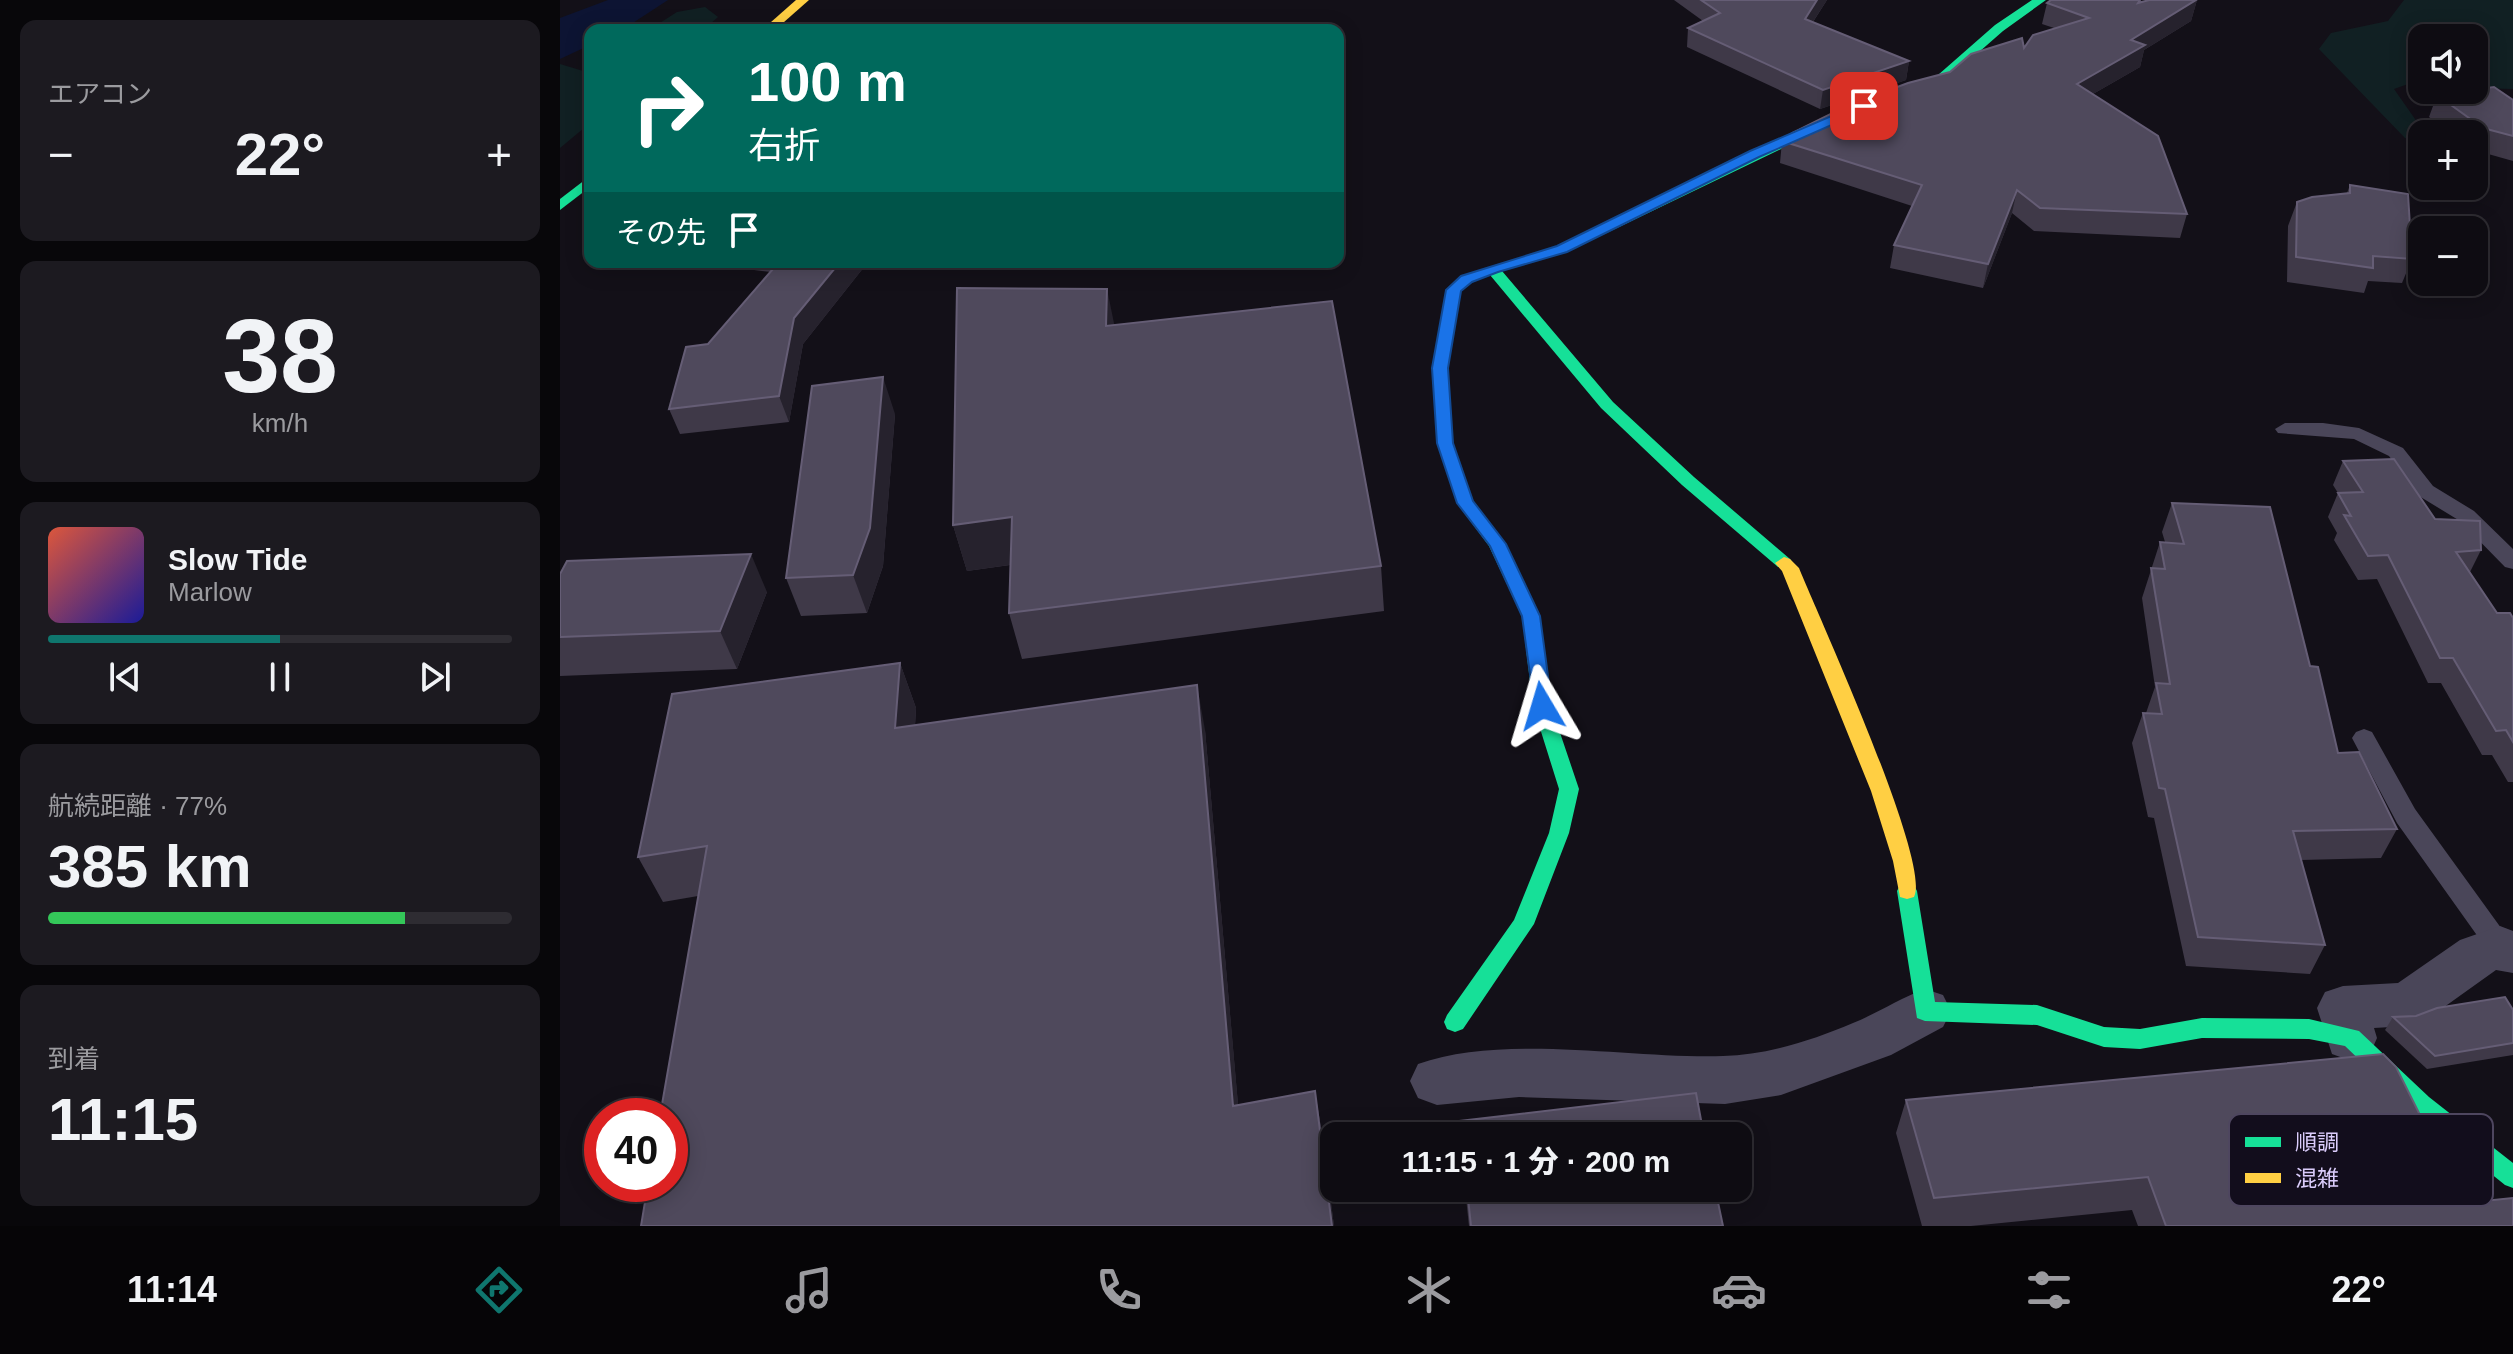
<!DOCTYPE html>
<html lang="ja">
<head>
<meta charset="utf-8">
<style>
  :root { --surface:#0e0c12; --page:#1c1a20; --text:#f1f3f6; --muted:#9b9b9f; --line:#2e2c32; --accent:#0f766e }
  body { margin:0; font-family:Arial,"Noto Sans JP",sans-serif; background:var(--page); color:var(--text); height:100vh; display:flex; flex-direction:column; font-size:30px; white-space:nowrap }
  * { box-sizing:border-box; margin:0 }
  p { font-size:26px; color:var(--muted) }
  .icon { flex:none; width:44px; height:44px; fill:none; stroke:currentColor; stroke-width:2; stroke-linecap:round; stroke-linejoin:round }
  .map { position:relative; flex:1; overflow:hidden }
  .panel { display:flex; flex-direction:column; gap:20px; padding:20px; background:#08070a; width:560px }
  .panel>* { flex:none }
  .guide { position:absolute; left:24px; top:24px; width:760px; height:244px; border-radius:16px; box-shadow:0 4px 20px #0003,0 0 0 2px var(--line); background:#00695c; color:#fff; overflow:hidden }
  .fabs { position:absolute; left:1848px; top:24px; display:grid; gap:16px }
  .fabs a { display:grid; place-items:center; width:80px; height:80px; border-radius:16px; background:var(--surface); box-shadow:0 4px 20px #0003,0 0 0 2px var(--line); font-size:40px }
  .speed { position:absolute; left:24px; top:1098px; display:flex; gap:16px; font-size:40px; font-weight:700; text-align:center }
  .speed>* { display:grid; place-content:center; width:104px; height:104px; border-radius:50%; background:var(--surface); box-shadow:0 4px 20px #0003,0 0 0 2px var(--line); line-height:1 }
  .speed .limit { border:12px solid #d22; background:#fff; color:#111 }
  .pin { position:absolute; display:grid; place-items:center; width:68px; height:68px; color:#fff; margin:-34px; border-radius:16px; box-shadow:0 4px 12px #0006 }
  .me { position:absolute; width:88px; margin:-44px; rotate:353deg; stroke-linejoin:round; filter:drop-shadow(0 0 6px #0008) }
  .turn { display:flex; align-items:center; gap:28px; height:168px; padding:0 32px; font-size:36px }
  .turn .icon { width:104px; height:104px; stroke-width:2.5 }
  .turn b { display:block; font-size:56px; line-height:68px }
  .then { display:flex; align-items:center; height:76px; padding:0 32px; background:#0003; gap:16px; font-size:30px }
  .big { font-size:60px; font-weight:800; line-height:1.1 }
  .panel .widget { flex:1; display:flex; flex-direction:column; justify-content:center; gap:12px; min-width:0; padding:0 28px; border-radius:16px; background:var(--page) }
  .panel .dial { align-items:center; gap:0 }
  .dial b { font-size:104px; line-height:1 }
  .song { display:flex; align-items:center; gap:24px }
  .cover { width:96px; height:96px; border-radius:12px; background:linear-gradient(135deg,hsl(10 70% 55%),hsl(240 70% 35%)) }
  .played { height:8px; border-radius:4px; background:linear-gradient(90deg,var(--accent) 50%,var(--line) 50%) }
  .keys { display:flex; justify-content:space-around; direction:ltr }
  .heat { display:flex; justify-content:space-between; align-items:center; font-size:44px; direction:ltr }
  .charge { height:12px; border-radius:6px; background:linear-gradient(90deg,#34c759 77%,var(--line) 0) }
  .trip { position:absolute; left:760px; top:1122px; width:432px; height:80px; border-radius:16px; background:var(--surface); box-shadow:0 4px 20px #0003,0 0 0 2px var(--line); font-weight:800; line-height:80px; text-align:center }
  .tab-bar { display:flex; height:128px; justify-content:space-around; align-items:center; background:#060507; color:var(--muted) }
  .tab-bar .icon { width:56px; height:56px }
  .tab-bar .current { color:var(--accent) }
  .tab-bar b { font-size:36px; color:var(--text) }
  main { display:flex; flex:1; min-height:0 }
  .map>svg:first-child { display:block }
</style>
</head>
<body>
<main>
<section class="panel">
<div class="widget"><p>エアコン</p>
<div class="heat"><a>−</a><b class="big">22°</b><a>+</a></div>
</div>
<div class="widget dial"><b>38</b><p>km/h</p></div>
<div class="widget">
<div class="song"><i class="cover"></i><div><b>Slow Tide</b><p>Marlow</p></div></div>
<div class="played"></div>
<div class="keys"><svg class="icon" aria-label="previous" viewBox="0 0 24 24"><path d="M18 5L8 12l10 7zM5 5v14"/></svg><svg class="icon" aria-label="pause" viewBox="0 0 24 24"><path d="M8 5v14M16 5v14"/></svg><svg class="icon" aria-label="next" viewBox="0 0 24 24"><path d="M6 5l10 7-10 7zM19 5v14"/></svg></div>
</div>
<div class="widget"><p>航続距離 · 77%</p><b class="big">385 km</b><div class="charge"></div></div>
<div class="widget"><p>到着</p><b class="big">11:15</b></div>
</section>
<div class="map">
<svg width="1953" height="1226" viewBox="0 0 1953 1226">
  <rect width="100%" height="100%" fill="#131018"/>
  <g fill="#112023">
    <path d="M1844,0H1953V89L1914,88V38H1862V79L1834,89L1862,129V143L1845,138L1759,49L1771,33L1828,21Z"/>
    <path d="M145,7L158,17L143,30H89L117,12Z"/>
    <path d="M0,64L30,73V123L0,148Z"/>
  </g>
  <path fill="#0d1433" d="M48,0H108L62,30H30V45L0,59V18Z"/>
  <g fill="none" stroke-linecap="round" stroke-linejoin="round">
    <g fill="#4a4659" fill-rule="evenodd">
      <path d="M1725,423H1763L1799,428L1843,448L1873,486L1914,511L1953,549V569L1945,567L1900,521L1859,496L1829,456L1794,439L1718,433L1715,429Z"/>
      <path d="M1804,729L1812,732L1855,809L1949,939L1953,947L1949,955L1940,958L1931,955L1837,823L1792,738L1796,732Z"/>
    </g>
    <g fill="#4a4659" fill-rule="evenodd">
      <path d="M1940,926L1953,931V973L1936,970L1866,1020L1848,1026L1814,1028L1817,1038L1810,1054L1791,1061L1772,1054L1757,1008L1765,992L1783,986L1838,983L1900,940Z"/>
      <path d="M1365,989L1383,995L1391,1011L1383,1027L1331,1055L1221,1095L1165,1104L959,1097L877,1105L858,1098L850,1081L858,1064C943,1033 1072,1059 1163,1056C1207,1055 1253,1040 1293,1023C1318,1013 1340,998 1365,989Z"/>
    </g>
    <g fill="#16e098" fill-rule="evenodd">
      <path d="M1472,0H1486L1443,31L1378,88L1337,98L1279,121L1007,252L942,271L1053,402L1134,477L1230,559L1233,563L1230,567H1218L1122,485L1041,408L930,275L912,282L900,292L888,368L893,443L913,502L946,544L980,616L991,706L1019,789L1009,833L974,924L903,1029L895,1032L887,1029L884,1022L887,1015L954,920L989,833L999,789L973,706L962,616L929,546L897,503L877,443L872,368L886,290L902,276L997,246L1269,115L1329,92L1370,82L1435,25Z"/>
      <path d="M30,176V187L0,210V199Z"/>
      <path d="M1347,883L1354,885L1357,891L1375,1002L1477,1005L1544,1027L1580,1029L1642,1018L1749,1019L1799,1031L1869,1097L1953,1163V1188L1945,1185L1853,1111L1785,1046L1749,1039L1642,1038L1580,1049L1544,1047L1477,1025L1365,1021L1357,1018L1337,891L1340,885Z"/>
    </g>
    <g fill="#ffcf43" fill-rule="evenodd">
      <path d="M236,0H249L215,30H202Z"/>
      <path d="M1224,557L1230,559L1239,568C1258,615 1372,863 1354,897L1347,899L1340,897L1333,861L1311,791L1222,571L1215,563Z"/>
    </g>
  </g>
  <g fill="#3f3948">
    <path d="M1114,0H1267L1253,22L1349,61L1346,80L1260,109L1127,47L1128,28L1143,21Z"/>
    <path d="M1637,0L1631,21L1584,50L1580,67L1533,94L1627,214L1620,238L1474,231L1452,213L1423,288L1330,268L1334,245L1352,206L1220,163L1222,141L1390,72L1464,48L1494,28L1482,24L1487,3Z"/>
    <path d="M1877,95L1953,100V161L1914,150V134H1892L1869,117Z"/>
    <path d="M1790,185L1852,259L1842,283L1808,281L1804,293L1727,282L1728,226L1737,202L1787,193Z"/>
    <path d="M191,262H308L243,344L229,422L120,434L109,409L148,344L211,272L194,270Z"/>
    <path d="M554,325L821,566L824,611L462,659L449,613L450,565L407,571L393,525Z"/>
    <path d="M335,414L323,566L307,613L241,616L226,578Z"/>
    <path d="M1783,461L1875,519L1921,550L1910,572L1937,613L1953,618V782H1948L1932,755H1922L1881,683H1868L1817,579L1798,580L1774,540L1777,533L1768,517L1778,493L1773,485Z"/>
    <path d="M1612,503L1750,666L1778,753L1837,829L1821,858L1741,860L1765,945L1750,974L1626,966L1594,818L1588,817L1572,743L1583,713H1586L1595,687L1582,598L1600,542H1605L1602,532Z"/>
    <path d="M0,574L207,592L177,669L0,676Z"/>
    <path d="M340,663L356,708L355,726L645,730L678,1105L755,1091L762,1134L774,1226H81L138,896L103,902L78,857Z"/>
    <path d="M1953,1010V1055L1867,1069L1825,1030L1833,1017Z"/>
    <path d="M1346,1100L1904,1203L1953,1226H1578L1572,1210L1411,1226H1362L1336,1133Z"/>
    <path d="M905,1188H1155L1163,1226H909Z"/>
  </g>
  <g fill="#26222d">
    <path d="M1257,0H1267L1243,37L1245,19Z"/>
    <path d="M1637,0L1631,21L1584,50L1580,67L1512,106L1517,84L1571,40Z"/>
    <path d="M1349,61L1346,80L1260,109L1263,90Z"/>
    <path d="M1457,190L1452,213L1423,288L1428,264Z"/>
    <path d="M280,262H308L243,344L229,422L219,396L234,318Z"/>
    <path d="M547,289L556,333L546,326Z"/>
    <path d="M323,377L335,414L323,566L307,613L293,575Z"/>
    <path d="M452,517L464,563L407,571L393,525Z"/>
    <path d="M191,554L207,592L177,669L160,631Z"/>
    <path d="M340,663L356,708L352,774L335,728Z"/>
    <path d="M637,685L645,730L682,1149L673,1106Z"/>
    <path d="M755,1091L762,1134L774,1226H772Z"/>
  </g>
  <g fill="#4f495c" stroke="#655d75" stroke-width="2">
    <path d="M1141,0H1257L1245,19L1349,61L1263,90L1128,28L1160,13Z"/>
    <path d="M1491,0H1580L1578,3L1589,0H1636L1571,40L1585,45L1517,84L1598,136L1627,214L1480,208L1457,190L1428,264L1334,245L1362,185L1222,141L1232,133L1289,105L1348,83L1390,72L1411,54L1462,38L1464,48L1473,35L1529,18L1487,3Z"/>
    <path d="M1934,87L1953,100V136L1923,128L1877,95Z"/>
    <path d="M1790,185L1848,194L1852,259L1813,256V268L1736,257L1737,202L1752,197L1790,193Z"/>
    <path d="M219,262H280L234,318L219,396L109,409L126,347L148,344Z"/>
    <path d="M397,288L547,289L546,326L772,301L821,566L449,613L452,517L393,525Z"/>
    <path d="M323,377L310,528L293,575L226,578L252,386Z"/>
    <path d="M1834,459L1875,519L1920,521L1921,550L1896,552L1937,613H1950L1953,618V742L1946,730L1936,731L1893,658H1880L1828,555L1808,556L1784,515L1791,516L1778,493L1803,492L1783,461Z"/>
    <path d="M1612,503L1710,507L1750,666L1758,667L1778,753L1799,752L1837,829L1733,831L1765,945L1638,937L1605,789L1599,788L1583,713L1602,714L1596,683L1610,684L1591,568L1605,569L1600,542L1624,544Z"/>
    <path d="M191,554L160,631L0,637V574L7,561Z"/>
    <path d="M340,663L335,728L637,685L673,1106L755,1091L772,1226H81L88,1184H110V1116H100L147,846L78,857L112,694Z"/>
    <path d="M1945,997L1953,1010V1043L1875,1056L1833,1017L1856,1016L1877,1008Z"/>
    <path d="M1823,1054L1836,1067L1904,1203L1953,1198V1226H1606L1588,1177L1374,1198L1346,1100Z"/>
    <path d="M1136,1093L1144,1136H901L900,1121Z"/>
    <path d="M907,1188H1155L1163,1226H911Z"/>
  </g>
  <path fill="#1a73e8" stroke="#114b97" stroke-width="2" d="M1304,102L1310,106L1308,109L1199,157L1007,252L938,272L912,282L901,291L888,368L893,443L913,501L946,544L980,616L992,706L989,711H975L962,616L930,546L897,503L877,443L872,368L886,290L901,276L997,246L1190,151Z"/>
  <rect x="1669" y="1114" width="264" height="92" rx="12" fill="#120d1c" stroke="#4e465f" stroke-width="2"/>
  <rect x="1685" y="1137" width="36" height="10" fill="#16e098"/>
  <rect x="1685" y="1173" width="36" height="10" fill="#ffcf43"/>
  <g font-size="22" fill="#daccfb">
    <text x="1735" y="1150">順調</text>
    <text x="1735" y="1186">混雑</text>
  </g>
</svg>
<div class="fabs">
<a><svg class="icon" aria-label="sound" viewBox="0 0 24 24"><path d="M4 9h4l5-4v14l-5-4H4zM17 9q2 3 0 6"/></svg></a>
<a>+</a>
<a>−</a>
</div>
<div class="speed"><div class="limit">40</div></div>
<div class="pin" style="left:1304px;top:106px;background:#d93025"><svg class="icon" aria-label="arrive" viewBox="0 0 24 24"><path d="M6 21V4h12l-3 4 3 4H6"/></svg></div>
<svg class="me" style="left:982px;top:706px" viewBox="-20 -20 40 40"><path d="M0-17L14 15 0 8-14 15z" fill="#1a73e8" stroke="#fff" stroke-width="4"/></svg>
<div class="trip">11:15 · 1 分 · 200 m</div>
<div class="guide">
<div class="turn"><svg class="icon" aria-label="right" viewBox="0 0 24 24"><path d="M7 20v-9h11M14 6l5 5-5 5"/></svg><div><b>100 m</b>右折</div></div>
<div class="then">その先<svg class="icon" aria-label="arrive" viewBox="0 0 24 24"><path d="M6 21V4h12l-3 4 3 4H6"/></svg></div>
</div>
</div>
</main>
<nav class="tab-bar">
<b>11:14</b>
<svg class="icon current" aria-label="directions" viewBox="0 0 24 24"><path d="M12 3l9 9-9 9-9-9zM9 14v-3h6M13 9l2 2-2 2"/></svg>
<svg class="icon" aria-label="music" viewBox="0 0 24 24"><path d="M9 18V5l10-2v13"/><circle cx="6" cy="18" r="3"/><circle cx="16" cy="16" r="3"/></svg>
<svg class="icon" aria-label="phone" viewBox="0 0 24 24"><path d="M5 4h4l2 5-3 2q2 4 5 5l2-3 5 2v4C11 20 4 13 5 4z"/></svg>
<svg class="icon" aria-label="climate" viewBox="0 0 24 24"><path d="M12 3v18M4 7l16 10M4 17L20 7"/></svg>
<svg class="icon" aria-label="car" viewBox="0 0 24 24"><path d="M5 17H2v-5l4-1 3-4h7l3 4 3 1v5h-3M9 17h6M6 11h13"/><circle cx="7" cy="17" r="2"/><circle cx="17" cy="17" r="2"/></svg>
<svg class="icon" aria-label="filters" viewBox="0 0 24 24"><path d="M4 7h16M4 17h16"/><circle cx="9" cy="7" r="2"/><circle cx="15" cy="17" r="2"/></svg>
<b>22°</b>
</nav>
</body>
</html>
